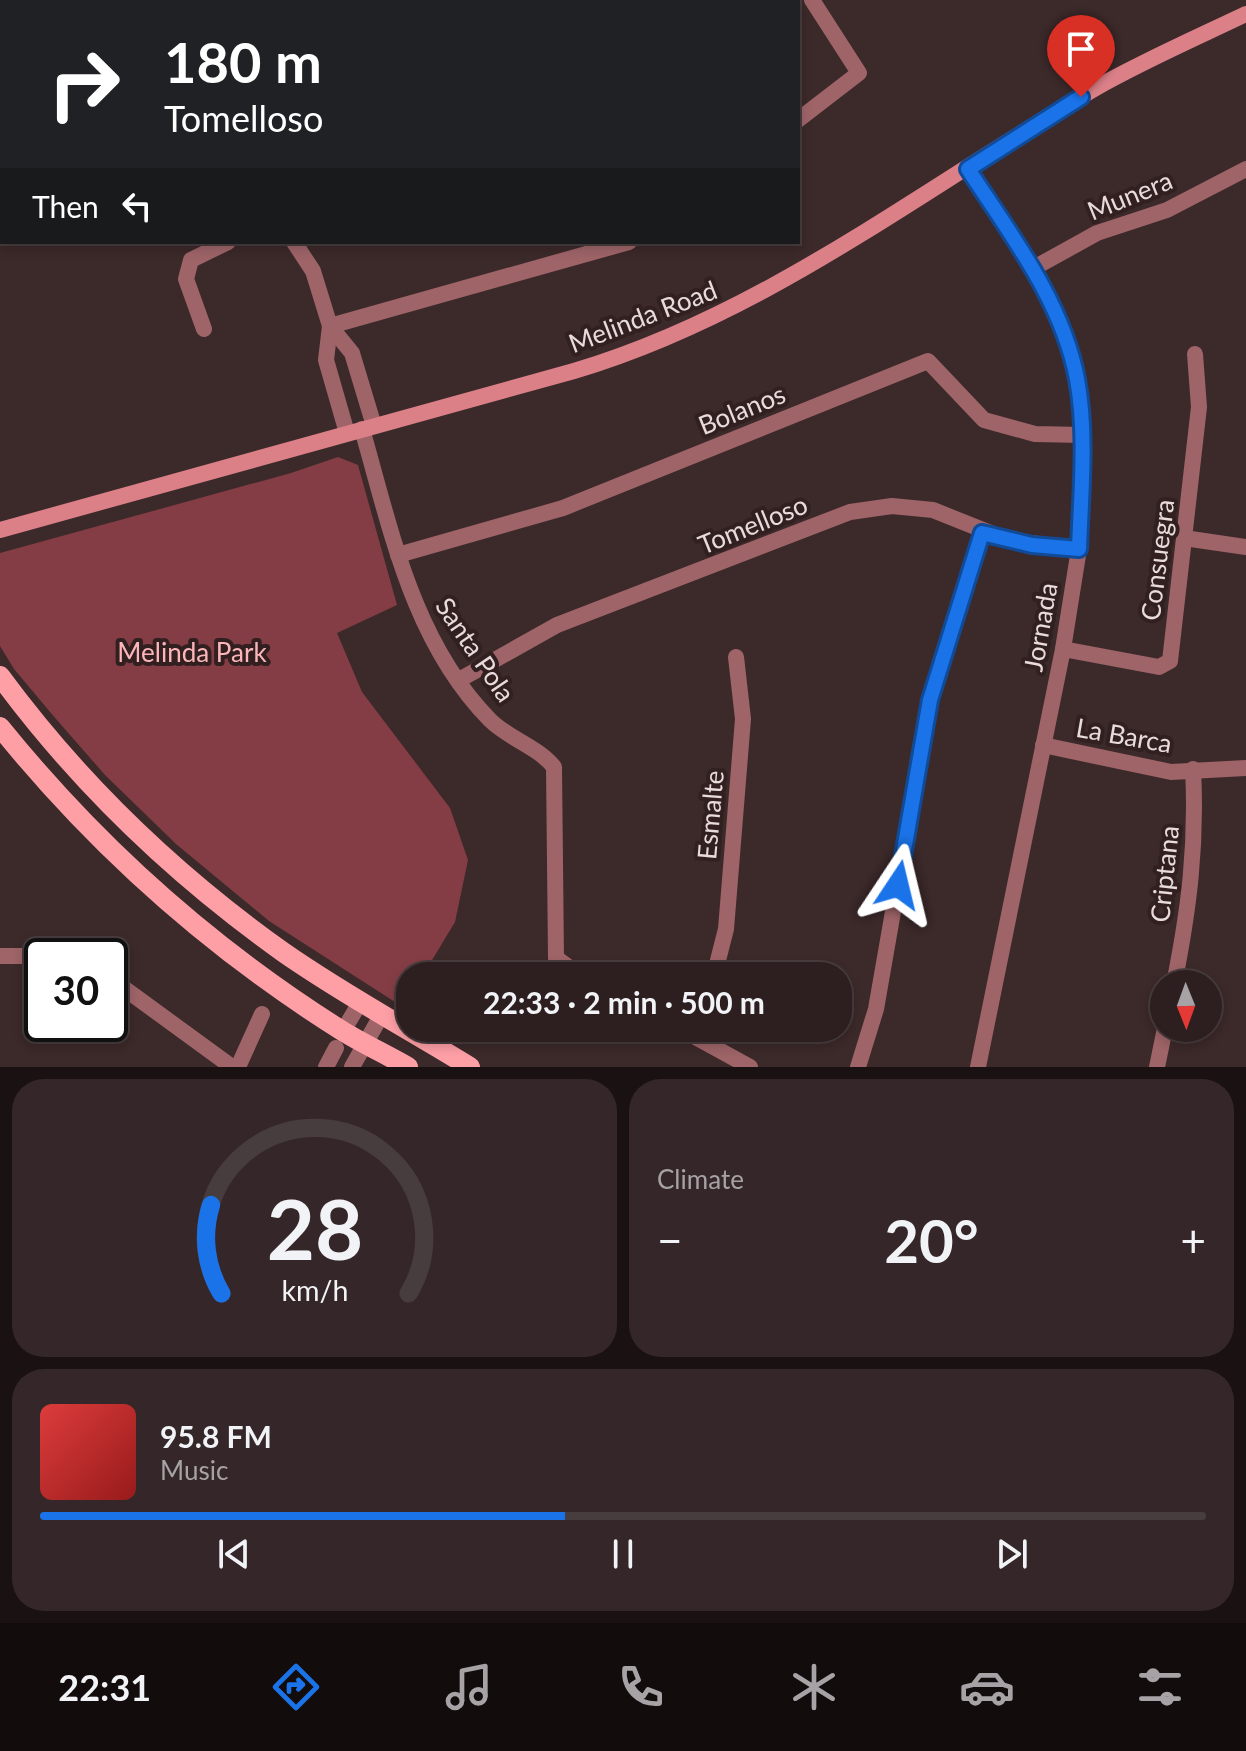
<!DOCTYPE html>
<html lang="en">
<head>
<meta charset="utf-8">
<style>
  :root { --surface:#2d1f20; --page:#352729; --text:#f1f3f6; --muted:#a7a2a5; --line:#483d3e; --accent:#1a73e8 }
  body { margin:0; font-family:Lato,sans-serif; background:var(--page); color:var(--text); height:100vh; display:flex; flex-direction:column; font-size:30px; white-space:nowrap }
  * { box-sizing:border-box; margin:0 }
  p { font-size:26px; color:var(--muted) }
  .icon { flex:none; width:44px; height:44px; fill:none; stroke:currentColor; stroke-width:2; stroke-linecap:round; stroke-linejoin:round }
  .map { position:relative; height:1067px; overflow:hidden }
  .details { display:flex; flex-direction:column; gap:12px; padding:12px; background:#191112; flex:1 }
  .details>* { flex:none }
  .hud { position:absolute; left:0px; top:0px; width:800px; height:244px; box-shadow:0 4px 12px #0003,0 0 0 2px var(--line); background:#202124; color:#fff; overflow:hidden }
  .needle { width:52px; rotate:179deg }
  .controls { position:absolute; left:1150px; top:970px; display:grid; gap:16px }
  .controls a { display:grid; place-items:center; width:72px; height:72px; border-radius:50%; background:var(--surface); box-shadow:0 4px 12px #0003,0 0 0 2px var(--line); font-size:40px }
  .speed { position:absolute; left:24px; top:938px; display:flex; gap:16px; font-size:40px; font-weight:700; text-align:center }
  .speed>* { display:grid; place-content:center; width:104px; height:104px; border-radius:50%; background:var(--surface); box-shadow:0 4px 12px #0003,0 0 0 2px var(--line); line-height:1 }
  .speed .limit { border:4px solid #111; border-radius:12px; background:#fff; color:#111 }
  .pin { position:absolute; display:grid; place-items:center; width:68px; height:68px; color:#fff; margin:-82px -34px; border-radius:50% 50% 50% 0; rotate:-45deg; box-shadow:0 0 8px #0007 }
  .pin .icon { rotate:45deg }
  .me { position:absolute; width:88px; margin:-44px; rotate:10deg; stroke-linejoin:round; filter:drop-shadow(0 0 6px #0008) }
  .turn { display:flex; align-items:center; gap:28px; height:168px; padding:0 32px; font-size:36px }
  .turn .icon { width:104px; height:104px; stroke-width:2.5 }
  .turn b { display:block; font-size:56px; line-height:68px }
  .then { display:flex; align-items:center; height:76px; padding:0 32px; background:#0003; gap:16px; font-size:30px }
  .big { font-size:60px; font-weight:700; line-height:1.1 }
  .details .card { flex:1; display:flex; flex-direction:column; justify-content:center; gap:12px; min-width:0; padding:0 28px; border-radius:32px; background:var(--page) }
  .details .dial { align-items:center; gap:0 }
  .dial svg { height:208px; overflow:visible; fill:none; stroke:var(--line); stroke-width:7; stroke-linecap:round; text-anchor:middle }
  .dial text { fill:var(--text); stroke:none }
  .song { display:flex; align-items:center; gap:24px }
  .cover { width:96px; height:96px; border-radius:12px; background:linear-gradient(135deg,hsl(0 70% 55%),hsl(0 70% 35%)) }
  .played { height:8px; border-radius:4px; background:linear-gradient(90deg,var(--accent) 45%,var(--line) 45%) }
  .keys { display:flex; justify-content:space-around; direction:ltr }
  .heat { display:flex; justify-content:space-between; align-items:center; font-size:44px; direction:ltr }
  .details .tiles { flex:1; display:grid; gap:12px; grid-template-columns:1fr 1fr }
  .card:last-child { grid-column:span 2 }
  .trip { position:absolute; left:396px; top:962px; width:456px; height:80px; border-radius:32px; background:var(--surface); box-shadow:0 4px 12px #0003,0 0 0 2px var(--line); font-weight:700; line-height:80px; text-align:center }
  .tabs { display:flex; height:128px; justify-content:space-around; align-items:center; background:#120c0d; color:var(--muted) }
  .tabs .icon { width:56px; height:56px }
  .tabs .active { color:var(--accent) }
  .tabs b { font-size:36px; color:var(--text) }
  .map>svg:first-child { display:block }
</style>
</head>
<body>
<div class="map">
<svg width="1246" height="1067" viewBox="0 0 1246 1067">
  <rect width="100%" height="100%" fill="#3c292a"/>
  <path fill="#843d45" d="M338,457L358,465L397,605L337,633L362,692L450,808L468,860L455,922L426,970L420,976H410V987L395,1002L269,921L176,844L105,775L56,719L14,669L0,646V553L291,473Z"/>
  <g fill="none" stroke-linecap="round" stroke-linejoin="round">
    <g stroke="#9e6468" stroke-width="16">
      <path d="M37,2V0"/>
      <path d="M163,2V0"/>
      <path d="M676,2L678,0"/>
      <path d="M798,120L859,73L812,0"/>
      <path d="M968,169L1032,269L1061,322L1077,378L1083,435L1079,549L1063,649L978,1067"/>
      <path d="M294,242L313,271L330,326L352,353L374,426"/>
      <path d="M1032,269L1097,233L1167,210L1246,169"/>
      <path d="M330,326L629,242"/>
      <path d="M330,326L326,360L347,433"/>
      <path d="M204,329L186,279L191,260L228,242"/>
      <path d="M362,429C391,530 413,642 490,720C509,739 537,746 554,767L556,958L581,976"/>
      <path d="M1184,538L1246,547"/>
      <path d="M398,555L563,508L928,361L984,420L1035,434L1083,435"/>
      <path d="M1063,649L1159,667L1170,661L1199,407L1195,354"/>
      <path d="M459,680L557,625L850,512L892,506L933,510L1008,540L1079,549"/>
      <path d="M0,956H79"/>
      <path d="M714,976L726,929L743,719L736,657"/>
      <path d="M110,978L232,1067"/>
      <path d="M1174,984C1189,909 1197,846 1193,769"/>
      <path d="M679,1028L750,1067"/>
      <path d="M238,1067L262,1014"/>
      <path d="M858,1067L876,1009L930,700L982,533"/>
      <path d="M1157,1067L1165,1028"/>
    </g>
    <g stroke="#9e6468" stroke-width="16">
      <path d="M1043,745L1171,772L1246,768"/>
      <path d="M343,1031L361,1001"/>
      <path d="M326,1067L336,1048"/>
      <path d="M352,1067L382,1014"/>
    </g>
    <path stroke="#dc8088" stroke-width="16" d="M0,530L574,371C766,314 923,188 1094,89C1143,61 1196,38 1246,14"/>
    <g stroke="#fe9fa6" stroke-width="20">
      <path d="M0,676C78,782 175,875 283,952C343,994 408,1029 470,1067"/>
      <path d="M0,727C97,847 213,950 344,1032C364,1044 387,1055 408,1067"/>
    </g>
  </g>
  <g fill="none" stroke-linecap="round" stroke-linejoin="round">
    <g stroke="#114b97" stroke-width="20">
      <path id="route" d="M898,885L930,700L982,533L1032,545L1079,549C1081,492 1087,434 1077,379C1062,300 1010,234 968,169L1081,97"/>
    </g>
    <use href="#route" stroke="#1a73e8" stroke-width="14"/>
  </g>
  <g text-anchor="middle" stroke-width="8" stroke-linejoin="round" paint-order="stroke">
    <g font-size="26" fill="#e8dbdb" stroke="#322021">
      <text transform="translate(1130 196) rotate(-22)" y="9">Munera</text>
      <text transform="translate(643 317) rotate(-21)" y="9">Melinda Road</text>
      <text transform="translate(742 410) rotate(-22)" y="9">Bolanos</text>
      <text transform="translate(753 525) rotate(-22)" y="9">Tomelloso</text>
      <text transform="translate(1158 560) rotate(-83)" y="9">Consuegra</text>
      <text transform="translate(1041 627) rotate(-80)" y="9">Jornada</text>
      <text transform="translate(475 650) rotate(56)" y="9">Santa Pola</text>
      <text transform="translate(1124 736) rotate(10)" y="9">La Barca</text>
      <text transform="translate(711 815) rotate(-85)" y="9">Esmalte</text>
      <text transform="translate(1165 874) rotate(-84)" y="9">Criptana</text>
    </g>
    <g font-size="26" fill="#fcb6ba" stroke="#322021">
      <text x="192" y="662">Melinda Park</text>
    </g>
  </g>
</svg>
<div class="controls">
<a><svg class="needle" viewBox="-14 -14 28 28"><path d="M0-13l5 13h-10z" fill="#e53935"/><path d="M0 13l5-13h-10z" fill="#a7a2a5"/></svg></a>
</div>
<div class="speed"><div class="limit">30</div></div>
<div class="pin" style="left:1081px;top:97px;background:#d93025"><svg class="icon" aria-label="arrive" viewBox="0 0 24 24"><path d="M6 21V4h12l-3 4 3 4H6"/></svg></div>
<svg class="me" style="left:898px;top:885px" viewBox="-20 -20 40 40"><path d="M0-17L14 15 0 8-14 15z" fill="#1a73e8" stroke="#fff" stroke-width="4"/></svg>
<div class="trip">22:33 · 2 min · 500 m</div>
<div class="hud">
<div class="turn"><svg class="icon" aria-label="right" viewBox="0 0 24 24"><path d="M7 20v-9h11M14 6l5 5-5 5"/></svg><div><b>180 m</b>Tomelloso</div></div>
<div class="then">Then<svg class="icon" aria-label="left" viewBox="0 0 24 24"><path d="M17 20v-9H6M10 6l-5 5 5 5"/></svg></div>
</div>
</div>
<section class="details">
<div class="tiles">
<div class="card dial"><svg viewBox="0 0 100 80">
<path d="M14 69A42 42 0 1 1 86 69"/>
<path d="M14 69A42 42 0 0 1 10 35" stroke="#1a73e8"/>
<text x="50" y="56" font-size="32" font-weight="700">28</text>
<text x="50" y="72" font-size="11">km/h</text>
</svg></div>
<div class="card"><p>Climate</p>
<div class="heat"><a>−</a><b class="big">20°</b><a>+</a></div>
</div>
<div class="card">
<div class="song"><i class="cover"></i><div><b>95.8 FM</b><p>Music</p></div></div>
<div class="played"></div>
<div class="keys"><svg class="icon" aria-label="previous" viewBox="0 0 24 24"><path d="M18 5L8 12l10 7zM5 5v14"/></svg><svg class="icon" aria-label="pause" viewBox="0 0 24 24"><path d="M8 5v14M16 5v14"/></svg><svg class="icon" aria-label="next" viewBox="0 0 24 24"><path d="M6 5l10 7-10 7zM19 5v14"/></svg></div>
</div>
</div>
</section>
<nav class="tabs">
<b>22:31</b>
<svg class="icon active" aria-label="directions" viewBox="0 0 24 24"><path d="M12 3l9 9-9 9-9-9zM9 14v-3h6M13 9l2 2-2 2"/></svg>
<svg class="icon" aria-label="music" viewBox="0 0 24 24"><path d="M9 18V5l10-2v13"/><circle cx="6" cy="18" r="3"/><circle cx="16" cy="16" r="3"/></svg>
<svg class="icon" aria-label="phone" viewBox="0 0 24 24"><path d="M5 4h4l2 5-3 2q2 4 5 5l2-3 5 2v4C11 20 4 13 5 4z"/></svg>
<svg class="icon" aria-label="climate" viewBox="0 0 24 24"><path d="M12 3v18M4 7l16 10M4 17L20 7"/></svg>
<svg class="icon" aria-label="car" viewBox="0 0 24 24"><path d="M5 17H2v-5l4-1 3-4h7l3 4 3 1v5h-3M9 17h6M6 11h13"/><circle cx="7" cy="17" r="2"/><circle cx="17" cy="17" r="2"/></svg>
<svg class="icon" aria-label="filters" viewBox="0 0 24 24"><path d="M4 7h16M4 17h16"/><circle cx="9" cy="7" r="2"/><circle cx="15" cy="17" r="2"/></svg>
</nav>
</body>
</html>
